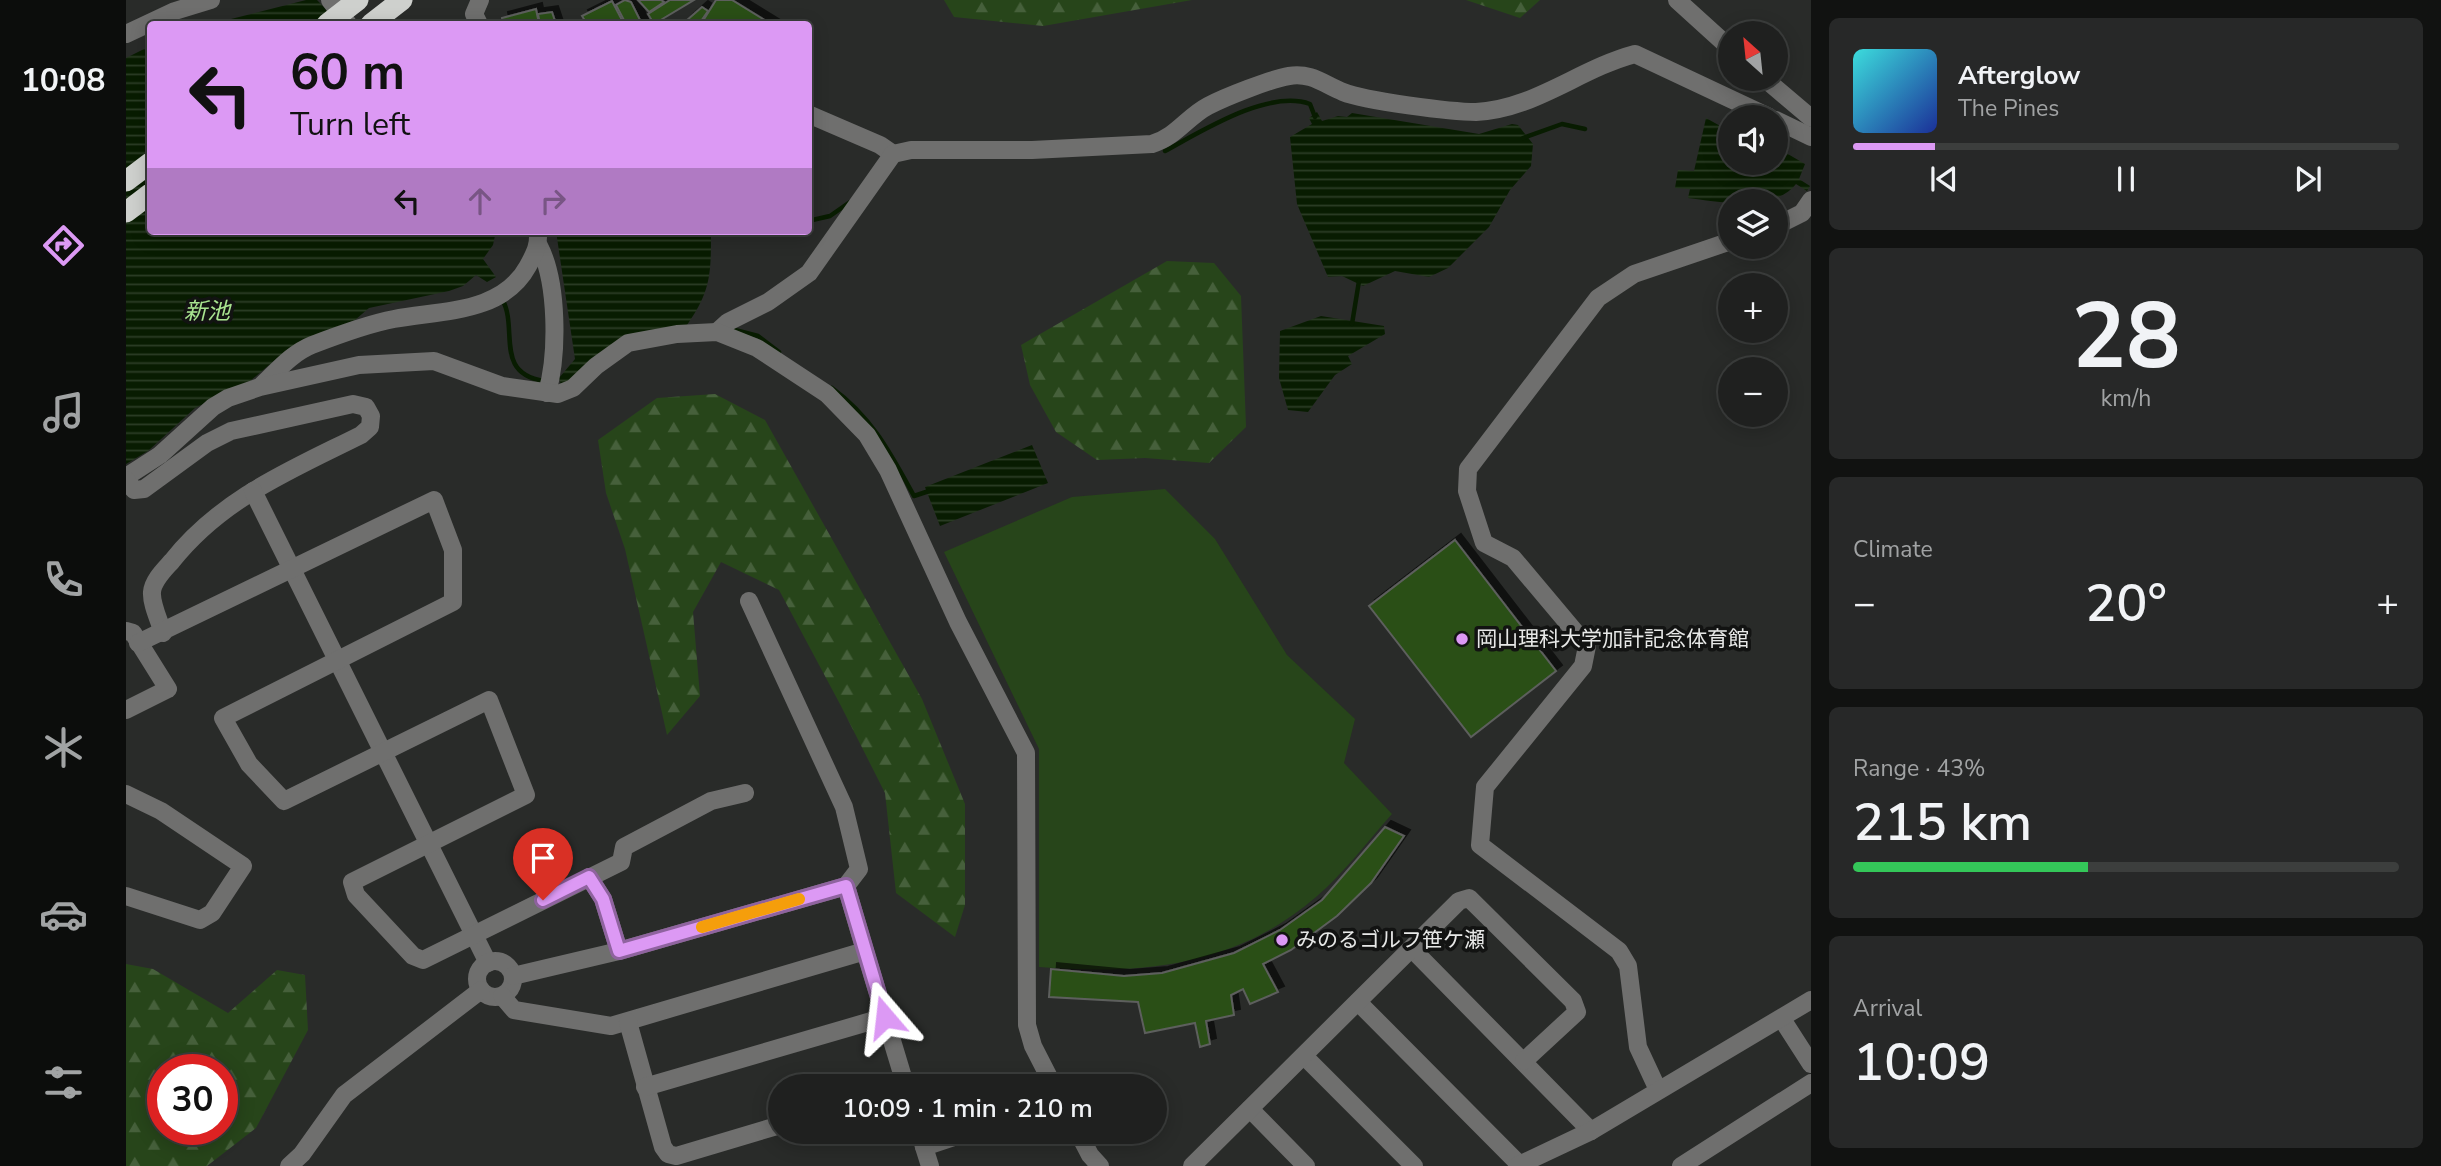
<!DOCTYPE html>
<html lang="en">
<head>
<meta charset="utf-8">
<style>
  :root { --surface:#1f201f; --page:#272828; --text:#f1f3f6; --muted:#a1a3a4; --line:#3c3e3d; --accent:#dc99f4 }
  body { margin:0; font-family:"Nunito Sans","Noto Sans JP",sans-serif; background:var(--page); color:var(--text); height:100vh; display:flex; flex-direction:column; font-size:26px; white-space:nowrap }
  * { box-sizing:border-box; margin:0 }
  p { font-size:23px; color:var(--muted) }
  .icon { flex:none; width:38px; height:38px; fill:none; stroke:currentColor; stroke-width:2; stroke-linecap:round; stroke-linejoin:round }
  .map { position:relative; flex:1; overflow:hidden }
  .details { display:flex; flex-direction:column; gap:18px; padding:18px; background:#111211; width:630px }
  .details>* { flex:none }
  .top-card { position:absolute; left:21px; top:21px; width:665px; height:214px; border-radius:7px; box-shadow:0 4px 18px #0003,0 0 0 2px var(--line); background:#dc99f4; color:#111; overflow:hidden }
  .needle { width:46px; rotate:333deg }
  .controls { position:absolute; left:1592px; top:21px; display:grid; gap:14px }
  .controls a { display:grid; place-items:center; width:70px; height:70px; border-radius:50%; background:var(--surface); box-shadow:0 4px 18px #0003,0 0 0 2px var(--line); font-size:35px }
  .speed { position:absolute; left:21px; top:1054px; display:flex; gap:14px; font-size:35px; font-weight:700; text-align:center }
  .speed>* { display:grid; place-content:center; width:91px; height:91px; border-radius:50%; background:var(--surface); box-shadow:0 4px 18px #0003,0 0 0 2px var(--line); line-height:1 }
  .speed .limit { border:10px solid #d22; background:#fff; color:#111 }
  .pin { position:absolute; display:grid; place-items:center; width:60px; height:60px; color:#fff; margin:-72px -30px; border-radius:50% 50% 50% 0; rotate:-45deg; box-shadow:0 0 7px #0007 }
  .pin .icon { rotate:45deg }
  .me { position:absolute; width:77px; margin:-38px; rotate:343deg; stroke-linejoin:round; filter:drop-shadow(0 0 5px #0008) }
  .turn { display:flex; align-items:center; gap:24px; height:147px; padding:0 28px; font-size:32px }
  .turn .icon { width:91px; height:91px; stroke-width:2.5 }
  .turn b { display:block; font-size:49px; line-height:60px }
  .lanes { display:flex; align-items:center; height:66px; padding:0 28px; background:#0003; justify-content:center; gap:35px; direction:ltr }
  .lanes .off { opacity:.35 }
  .big { font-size:52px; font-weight:600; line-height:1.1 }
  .details .tile { flex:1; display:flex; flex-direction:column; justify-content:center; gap:10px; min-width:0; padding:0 24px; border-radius:10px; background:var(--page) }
  .details .dial { align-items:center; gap:0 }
  .dial b { font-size:91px; line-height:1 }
  .song { display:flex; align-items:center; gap:21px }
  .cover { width:84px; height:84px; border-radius:10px; background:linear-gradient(135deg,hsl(180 70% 55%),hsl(230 70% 35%)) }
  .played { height:7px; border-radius:4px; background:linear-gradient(90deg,var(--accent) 15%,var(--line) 15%) }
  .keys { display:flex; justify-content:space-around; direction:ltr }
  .heat { display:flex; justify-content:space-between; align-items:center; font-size:38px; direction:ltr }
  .charge { height:10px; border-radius:5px; background:linear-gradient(90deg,#34c759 43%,var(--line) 0) }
  .trip { position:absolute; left:642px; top:1074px; width:399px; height:70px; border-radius:35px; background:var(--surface); box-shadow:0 4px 18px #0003,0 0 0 2px var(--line); font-weight:600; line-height:70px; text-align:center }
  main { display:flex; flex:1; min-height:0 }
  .tab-bar { display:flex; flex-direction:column; width:126px; justify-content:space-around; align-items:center; background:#0c0d0c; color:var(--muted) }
  .tab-bar .icon { width:49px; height:49px }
  .tab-bar .active { color:var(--accent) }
  .tab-bar b { font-size:32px; color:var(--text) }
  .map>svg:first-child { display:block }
</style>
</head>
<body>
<main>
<nav class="tab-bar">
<b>10:08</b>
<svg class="icon active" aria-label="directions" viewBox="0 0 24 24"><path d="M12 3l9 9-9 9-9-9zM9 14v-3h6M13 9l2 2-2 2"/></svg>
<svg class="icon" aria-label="music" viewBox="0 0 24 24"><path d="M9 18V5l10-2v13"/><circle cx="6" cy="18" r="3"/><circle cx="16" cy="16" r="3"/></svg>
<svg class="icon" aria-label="phone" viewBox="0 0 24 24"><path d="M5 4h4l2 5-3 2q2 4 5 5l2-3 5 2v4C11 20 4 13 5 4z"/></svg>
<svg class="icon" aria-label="climate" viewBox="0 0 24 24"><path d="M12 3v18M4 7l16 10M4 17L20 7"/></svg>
<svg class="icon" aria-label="car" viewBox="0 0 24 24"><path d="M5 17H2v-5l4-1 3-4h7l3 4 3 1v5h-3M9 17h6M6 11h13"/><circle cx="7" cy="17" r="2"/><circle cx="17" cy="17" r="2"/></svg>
<svg class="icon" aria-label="filters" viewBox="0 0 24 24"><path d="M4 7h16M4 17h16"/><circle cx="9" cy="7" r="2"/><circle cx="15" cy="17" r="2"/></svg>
</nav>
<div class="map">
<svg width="1685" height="1166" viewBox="0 0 1685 1166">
  <defs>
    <pattern id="forest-firs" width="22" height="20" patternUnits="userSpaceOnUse" patternTransform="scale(1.75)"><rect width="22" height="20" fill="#27451a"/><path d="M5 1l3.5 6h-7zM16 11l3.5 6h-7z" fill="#46603b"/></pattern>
    <pattern id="water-rules" width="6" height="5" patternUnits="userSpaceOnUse" patternTransform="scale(1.75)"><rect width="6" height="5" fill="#081c01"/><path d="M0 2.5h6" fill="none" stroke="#2c3d26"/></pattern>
    <filter id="shadow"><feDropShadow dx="6" dy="-6" stdDeviation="0" flood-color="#0009"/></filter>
  </defs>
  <rect width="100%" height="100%" fill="#292b29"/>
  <path fill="#27451a" d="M1039,489L1089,539L1161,655L1229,719L1218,763L1266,814C1242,841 1218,873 1190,897C1109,967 1015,975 913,967V749L818,552L946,497Z"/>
  <g fill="url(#forest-firs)" fill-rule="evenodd">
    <path d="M818,0H1066L917,26L828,17Z"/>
    <path d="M1340,0H1414L1394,18Z"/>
    <path d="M1041,261L1088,263L1115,296L1120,427L1083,463L1019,458L971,460L930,432L904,385L895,345Z"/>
    <path d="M589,394L639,420L796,699L839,804V905L829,937L770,893L759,793L715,706L653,590L595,562L567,612L574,696L541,735L499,549L480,493L472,440L531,398Z"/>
    <path d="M0,964L27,969L102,1013L151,970L179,975L182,1030L130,1128L81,1166H0ZM37,1069H96V1129H37Z"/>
  </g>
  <g fill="url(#water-rules)">
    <path d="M180,0H191L214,24H85Z"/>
    <path d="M24,46V231H370L367,245L357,259L370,277L361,282L350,275L337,286L323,291L243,308L229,320L162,349L124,381L69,408L22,451L0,464V58Z"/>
    <path d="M1191,112L1196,121L1212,116L1221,117L1226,113L1353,134L1386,124L1392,125L1407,144L1405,166L1384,190L1363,227L1322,268L1303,277L1269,271L1237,286L1216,276L1202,277L1171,204L1164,137L1186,124L1183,118Z"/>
    <path d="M1580,118L1605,132V163H1650V147L1679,164L1673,179L1684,186L1681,191L1670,184C1648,212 1593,202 1562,198L1564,189L1549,188L1552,170L1568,171Z"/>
    <path d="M430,231H585C585,274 585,291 561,325L498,339L436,389L433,378L449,359Z"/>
    <path d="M1195,316L1258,326L1259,334L1222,356L1226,364L1209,375L1182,412L1162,410L1153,378L1154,331Z"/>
    <path d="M906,445L922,483L814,526L799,487Z"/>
  </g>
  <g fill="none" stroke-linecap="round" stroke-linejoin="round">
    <g stroke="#081c01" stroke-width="4.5">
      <path d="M1397,138L1436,124L1459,129"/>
      <path d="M1039,151C1076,131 1142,89 1184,104L1189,117"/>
      <path d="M682,221L704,216L724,202"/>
      <path d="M580,232L593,231"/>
      <path d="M376,299C393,328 367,373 418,381"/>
      <path d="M1226,324L1233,281"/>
      <path d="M609,330L632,336L653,352"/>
      <path d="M706,388C746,417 765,454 788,496L803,491"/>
    </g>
  </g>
  <g fill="#295015" stroke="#5d5f5d" stroke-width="2" filter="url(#shadow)">
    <path d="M499,0L505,2L516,24H500L490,5Z"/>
    <path d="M512,0H535L538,2L523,12Z"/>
    <path d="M544,0H568L528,24L522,14Z"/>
    <path d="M590,0H606L645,24H575Z"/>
    <path d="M486,1L498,24H461L456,16Z"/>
    <path d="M576,7L582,11L573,24L560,21Z"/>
    <path d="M410,9L413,24H377L376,18Z"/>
    <path d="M426,12L430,24H414L412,14Z"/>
    <path d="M1329,540L1430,671L1345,737L1243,606Z"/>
    <path d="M1259,827L1278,836L1245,883L1211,916L1165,950L1137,964L1152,992L1124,1004L1117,989L1105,995L1108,1015L1080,1021L1084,1044L1074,1047L1069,1023L1019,1033L1012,1002L923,997L925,969L998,976L1036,973L1108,953L1154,930L1196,900Z"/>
  </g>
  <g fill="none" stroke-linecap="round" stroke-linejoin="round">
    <g stroke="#6f6f6e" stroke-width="18">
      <path d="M204,0L222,24"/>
      <path d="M1551,0L1605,49"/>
      <path d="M353,24L348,14L354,0"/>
      <path d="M0,34L49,11L85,0"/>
      <path d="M1639,79L1685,118"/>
      <path d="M682,114L754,145L767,154"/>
      <path d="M1650,120L1685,137"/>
      <path d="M1650,226L1676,213L1685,200"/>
      <path d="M413,246C432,282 432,354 421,393"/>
      <path d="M591,332L602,322L642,302L683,273L767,154L785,150H906L1026,144C1050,137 1061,117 1082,106C1099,97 1145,79 1163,76C1185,72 1199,85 1217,92C1239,101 1325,112 1350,112C1409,109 1453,69 1509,54L1643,117"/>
      <path d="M136,385C151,371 166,353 186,345C212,335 241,324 268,319C315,310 376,314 402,266C409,253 413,246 412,231"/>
      <path d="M0,477L34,455L87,407L102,398L134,387L233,365L308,361L376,386L432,394L447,388L470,366L502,343L551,334L591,332L631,348L701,394L741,435L762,470L832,622L900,753L901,1025L907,1046L928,1087"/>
      <path d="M0,480L8,490L18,489L81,443L105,431L227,404L240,407L245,416L244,427L235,435C165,470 96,498 46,561C39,569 27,580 26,592C25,604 34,622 37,633"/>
      <path d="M127,491L362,963"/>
      <path d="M623,601L718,807L733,869L720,886L739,951"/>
      <path d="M0,631L7,633L42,689L0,710"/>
      <path d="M12,643L308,500L327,550V602L97,718L123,764L158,801L363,700L400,795L226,882L230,895L287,956L297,960L495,862L498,847L585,801L619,793"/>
      <path d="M0,794L35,811L117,866L86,913L74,920L0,896"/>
      <path d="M463,877L477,899L493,951"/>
      <path d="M1286,949L1465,1131"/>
      <circle cx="369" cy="979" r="18"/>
      <path d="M387,976L493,951L720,886"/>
      <path d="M376,996L388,1010L485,1026L739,951L780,1087"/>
      <path d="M1232,1002L1393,1164"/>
      <path d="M1656,1019L1685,1064"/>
      <path d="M502,1022L537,1147L542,1154L550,1156L654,1125"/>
      <path d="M1178,1056L1288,1166"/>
      <path d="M519,1087L759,1017"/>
      <path d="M1532,1090L1512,1047L1502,966L1493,951L1354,845L1359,787L1457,666L1461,646L1387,558L1358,543L1341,491L1342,469L1472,298L1508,274L1605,241"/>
      <path d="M1124,1109L1180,1166"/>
      <path d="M794,1132L798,1147L843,1132"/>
      <path d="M952,1132L964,1155L974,1166"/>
      <path d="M798,1147L804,1166"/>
      <path d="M163,1166L176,1154L218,1095L355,990"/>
      <path d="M1066,1166L1333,901L1343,898L1447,1001L1451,1012L1398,1061"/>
      <path d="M1391,1166L1465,1131L1685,1000"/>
      <path d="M1555,1166L1685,1083"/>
    </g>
    <g stroke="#ced0cd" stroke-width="21">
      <path d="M245,24L276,0"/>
      <path d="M0,181L24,163"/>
      <path d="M0,212L24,194"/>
    </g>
    <path stroke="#ced0cd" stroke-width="21" d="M201,24L232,0"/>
  </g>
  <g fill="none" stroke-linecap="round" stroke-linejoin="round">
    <g stroke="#8f639f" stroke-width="18">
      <path id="route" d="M417,900L463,877L477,899L493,951L720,886L759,1017"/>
    </g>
    <use href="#route" stroke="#dc99f4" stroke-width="12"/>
    <path stroke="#f59e0b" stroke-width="12" d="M576,927L673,899"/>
  </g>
  <g fill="#dc99f4" stroke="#121312" stroke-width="2.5">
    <circle cx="1336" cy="639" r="7"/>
    <circle cx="1156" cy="940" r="7"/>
  </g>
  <g text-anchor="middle" stroke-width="7" stroke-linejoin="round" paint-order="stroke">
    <g font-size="21" fill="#e7e8e7" stroke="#121312" text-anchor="start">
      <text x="1350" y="646">岡山理科大学加計記念体育館</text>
      <text x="1170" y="947">みのるゴルフ笹ケ瀬</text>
    </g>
    <g font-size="23" font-style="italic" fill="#a9e590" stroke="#121312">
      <text x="81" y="319">新池</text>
    </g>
  </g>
</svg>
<div class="controls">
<a><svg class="needle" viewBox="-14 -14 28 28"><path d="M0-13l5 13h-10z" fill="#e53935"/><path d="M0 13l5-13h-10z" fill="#a1a3a4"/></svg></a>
<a><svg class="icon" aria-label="sound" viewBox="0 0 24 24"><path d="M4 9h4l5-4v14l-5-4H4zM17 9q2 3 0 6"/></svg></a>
<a><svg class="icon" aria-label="layers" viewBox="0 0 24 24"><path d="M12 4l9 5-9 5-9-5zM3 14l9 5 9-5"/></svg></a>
<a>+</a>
<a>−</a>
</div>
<div class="speed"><div class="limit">30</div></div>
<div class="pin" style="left:417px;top:900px;background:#d93025"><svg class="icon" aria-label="arrive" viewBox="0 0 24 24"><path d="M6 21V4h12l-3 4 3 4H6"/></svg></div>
<svg class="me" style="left:759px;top:1017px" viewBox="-20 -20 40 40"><path d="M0-17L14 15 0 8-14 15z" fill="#dc99f4" stroke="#fff" stroke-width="4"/></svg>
<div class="trip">10:09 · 1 min · 210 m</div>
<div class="top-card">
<div class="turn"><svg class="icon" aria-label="left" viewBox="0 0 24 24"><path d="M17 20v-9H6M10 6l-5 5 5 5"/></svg><div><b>60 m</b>Turn left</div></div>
<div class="lanes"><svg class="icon" aria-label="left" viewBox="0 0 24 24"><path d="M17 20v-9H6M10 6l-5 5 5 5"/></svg><svg class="icon off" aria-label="ahead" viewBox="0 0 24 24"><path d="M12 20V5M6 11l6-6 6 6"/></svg><svg class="icon off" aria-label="right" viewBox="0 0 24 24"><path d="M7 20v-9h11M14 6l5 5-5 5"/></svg></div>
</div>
</div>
<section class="details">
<div class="tile">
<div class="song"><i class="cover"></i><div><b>Afterglow</b><p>The Pines</p></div></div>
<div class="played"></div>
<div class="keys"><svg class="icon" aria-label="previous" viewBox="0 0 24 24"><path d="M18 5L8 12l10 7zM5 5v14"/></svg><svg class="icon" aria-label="pause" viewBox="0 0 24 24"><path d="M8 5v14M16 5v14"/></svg><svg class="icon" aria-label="next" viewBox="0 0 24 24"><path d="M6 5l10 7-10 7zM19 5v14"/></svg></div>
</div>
<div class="tile dial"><b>28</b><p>km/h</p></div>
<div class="tile"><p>Climate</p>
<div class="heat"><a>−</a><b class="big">20°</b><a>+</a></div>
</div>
<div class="tile"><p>Range · 43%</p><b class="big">215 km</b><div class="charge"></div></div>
<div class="tile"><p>Arrival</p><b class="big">10:09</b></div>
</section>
</main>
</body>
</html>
